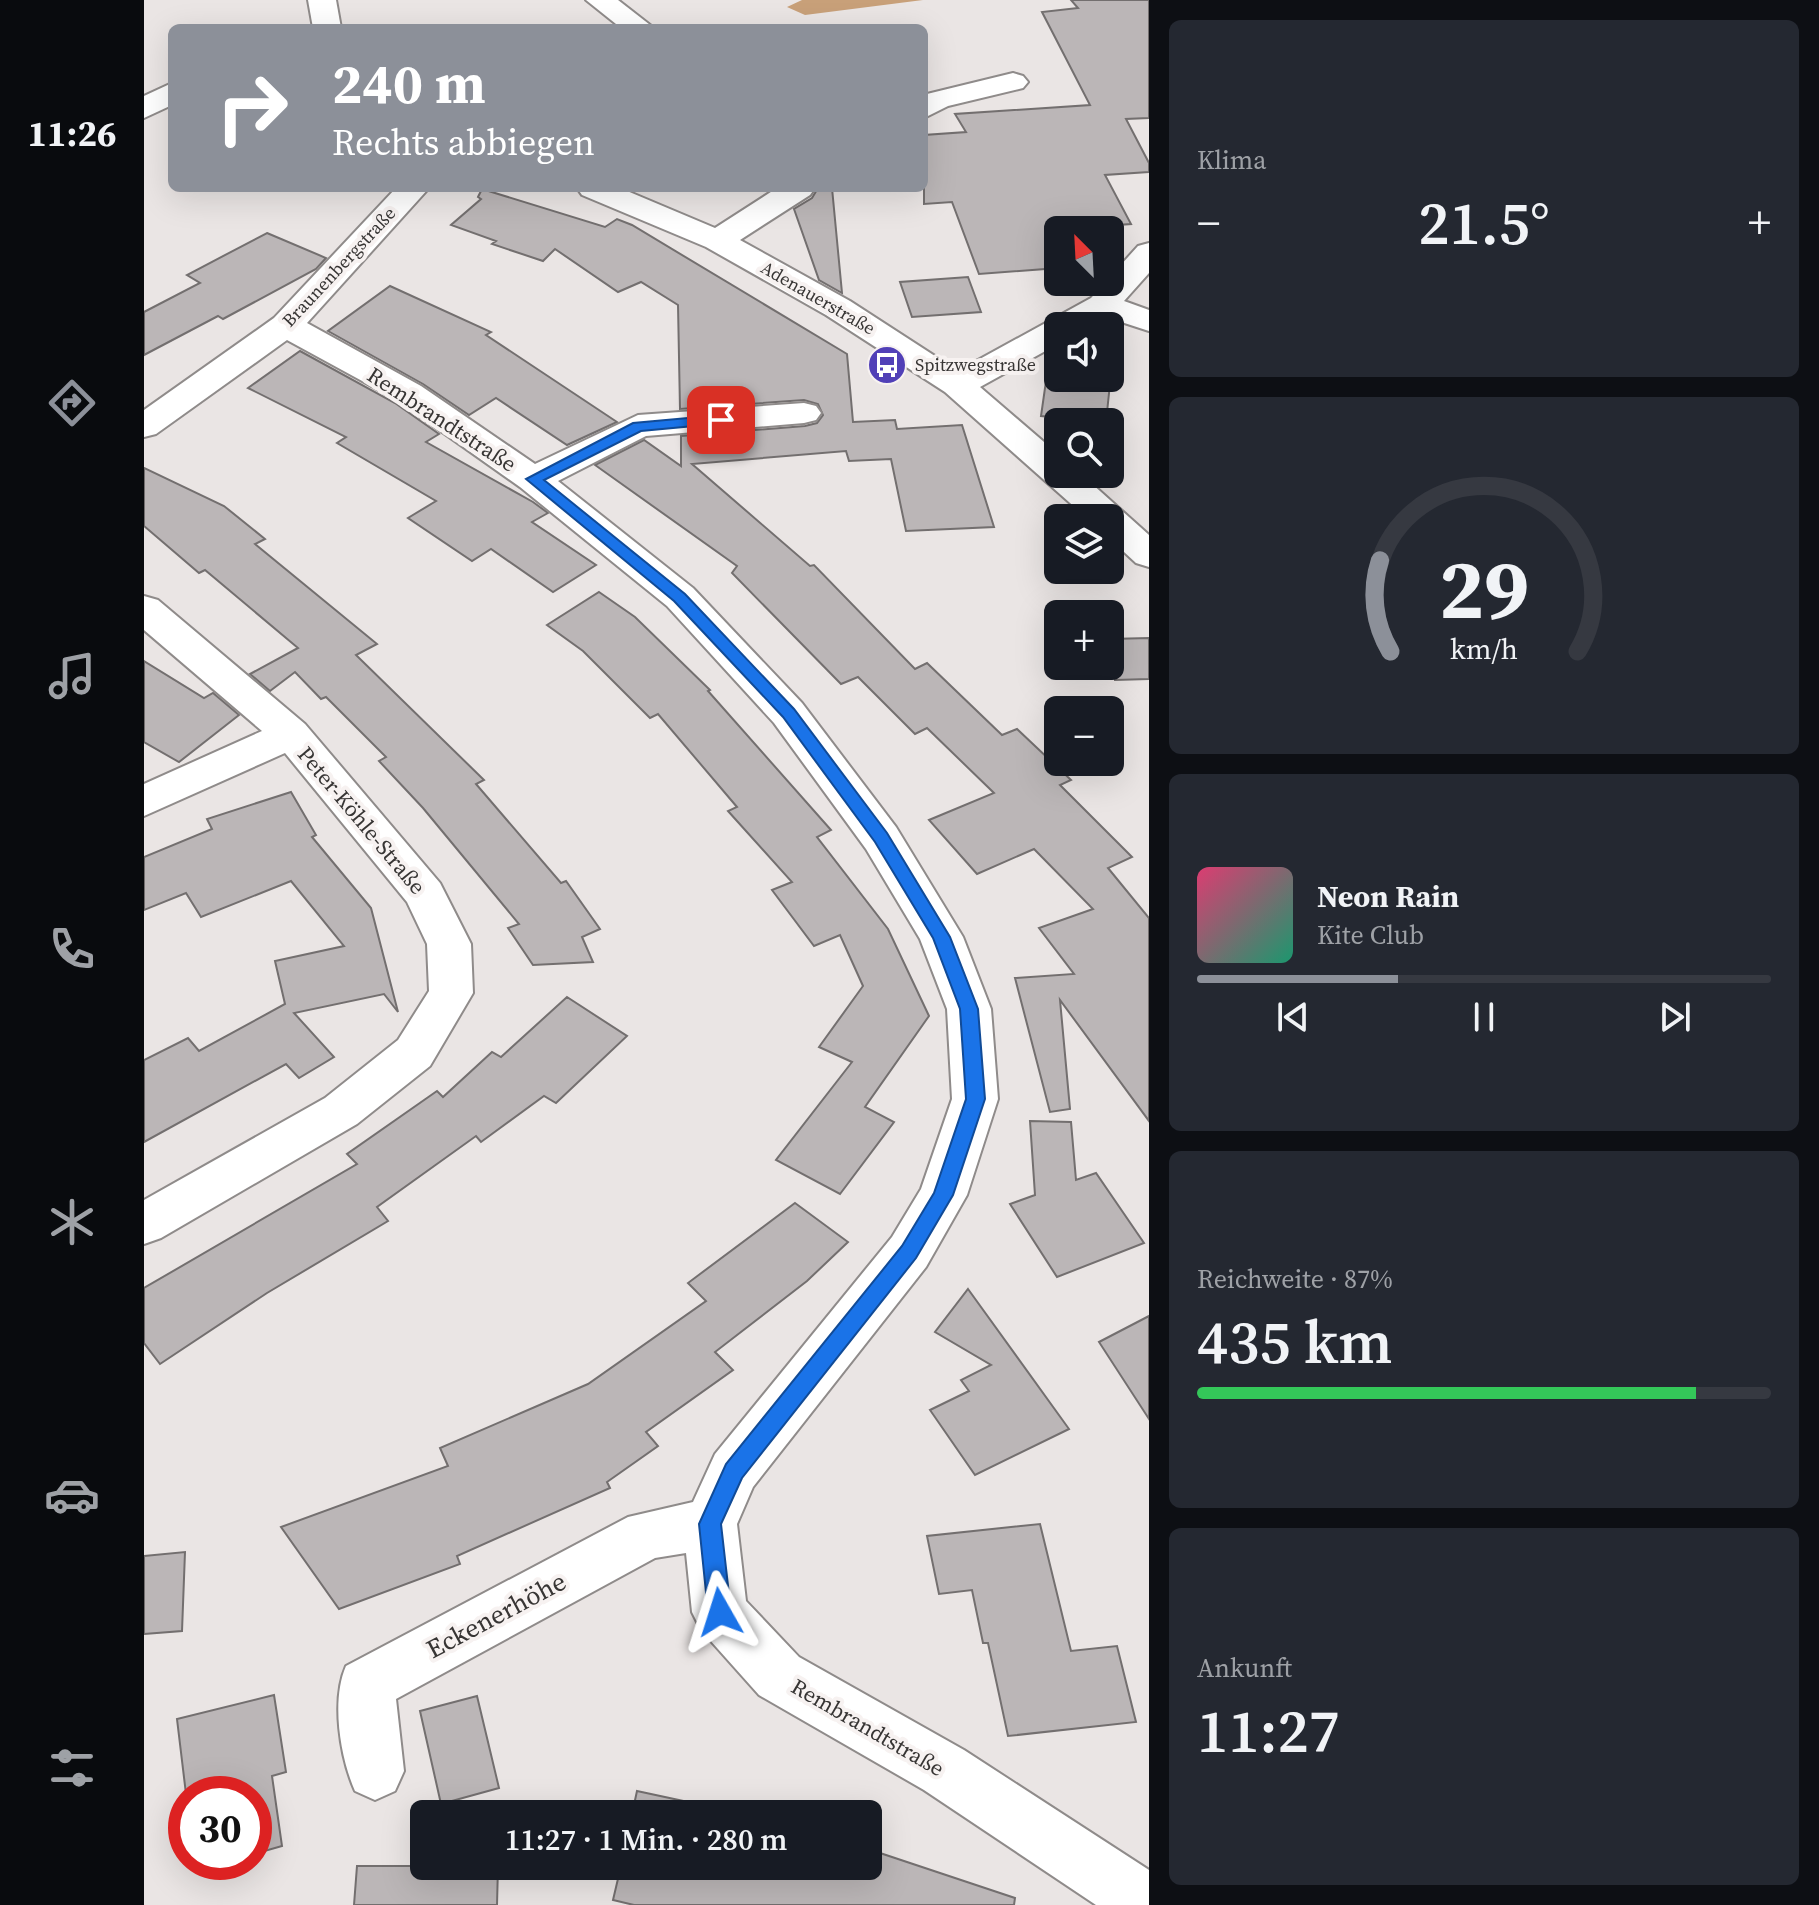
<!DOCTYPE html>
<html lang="de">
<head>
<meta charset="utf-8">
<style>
  :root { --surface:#171b24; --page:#242831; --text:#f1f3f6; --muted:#9ea1a6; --line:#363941; --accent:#8c9099 }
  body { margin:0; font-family:"Source Serif 4",serif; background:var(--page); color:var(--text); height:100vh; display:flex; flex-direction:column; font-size:30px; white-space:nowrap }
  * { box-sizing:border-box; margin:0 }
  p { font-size:26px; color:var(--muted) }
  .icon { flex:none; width:44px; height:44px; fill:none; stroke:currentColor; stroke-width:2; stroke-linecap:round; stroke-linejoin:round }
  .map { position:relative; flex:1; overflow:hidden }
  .panel { display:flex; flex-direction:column; gap:20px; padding:20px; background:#0d0f14; width:670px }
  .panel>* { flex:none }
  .guide { position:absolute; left:24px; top:24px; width:760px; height:168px; border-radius:12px; box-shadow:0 8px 32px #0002; background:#8c9099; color:#fff; overflow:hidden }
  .needle { width:52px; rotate:336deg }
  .tools { position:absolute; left:900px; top:216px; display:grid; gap:16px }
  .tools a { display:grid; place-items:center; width:80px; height:80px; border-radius:12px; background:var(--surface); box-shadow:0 8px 32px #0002; font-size:40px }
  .speed { position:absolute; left:24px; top:1776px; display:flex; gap:16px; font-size:40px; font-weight:700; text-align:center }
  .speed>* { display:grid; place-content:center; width:104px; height:104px; border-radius:50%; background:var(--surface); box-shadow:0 8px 32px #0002; line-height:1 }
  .speed .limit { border:12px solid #d22; background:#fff; color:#111 }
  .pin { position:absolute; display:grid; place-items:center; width:68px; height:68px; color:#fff; margin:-34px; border-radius:16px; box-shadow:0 4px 12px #0006 }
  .me { position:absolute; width:88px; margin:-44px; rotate:354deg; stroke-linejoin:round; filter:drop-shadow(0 0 6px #0008) }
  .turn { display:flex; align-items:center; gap:28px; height:168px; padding:0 32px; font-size:36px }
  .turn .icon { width:104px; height:104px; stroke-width:2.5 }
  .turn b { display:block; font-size:56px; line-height:68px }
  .big { font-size:60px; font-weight:600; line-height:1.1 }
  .panel .card { flex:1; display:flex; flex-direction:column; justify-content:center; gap:12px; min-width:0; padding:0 28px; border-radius:12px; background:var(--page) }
  .panel .dial { align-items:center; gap:0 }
  .dial svg { height:208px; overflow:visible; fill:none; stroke:var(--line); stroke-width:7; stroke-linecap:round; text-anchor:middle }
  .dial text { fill:var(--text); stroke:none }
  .song { display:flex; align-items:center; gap:24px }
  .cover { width:96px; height:96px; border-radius:12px; background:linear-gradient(135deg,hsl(340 70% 55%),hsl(160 70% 35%)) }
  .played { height:8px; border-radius:4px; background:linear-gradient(90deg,var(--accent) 35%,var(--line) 35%) }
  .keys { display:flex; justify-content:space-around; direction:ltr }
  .heat { display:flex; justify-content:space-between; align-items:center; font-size:44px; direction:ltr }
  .charge { height:12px; border-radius:6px; background:linear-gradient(90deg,#34c759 87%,var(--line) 0) }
  .trip { position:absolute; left:266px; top:1800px; width:472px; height:80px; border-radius:12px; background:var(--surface); box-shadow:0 8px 32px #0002; font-weight:600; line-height:80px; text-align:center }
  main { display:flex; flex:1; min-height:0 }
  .menu { display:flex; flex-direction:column; width:144px; justify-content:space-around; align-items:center; background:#090b0e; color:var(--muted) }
  .menu .icon { width:56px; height:56px }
  .menu .on { color:var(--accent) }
  .menu b { font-size:36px; color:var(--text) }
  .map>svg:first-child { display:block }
</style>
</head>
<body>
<main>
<nav class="menu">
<b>11:26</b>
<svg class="icon on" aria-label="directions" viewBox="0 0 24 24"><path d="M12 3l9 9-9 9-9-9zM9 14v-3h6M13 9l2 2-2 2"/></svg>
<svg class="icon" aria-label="music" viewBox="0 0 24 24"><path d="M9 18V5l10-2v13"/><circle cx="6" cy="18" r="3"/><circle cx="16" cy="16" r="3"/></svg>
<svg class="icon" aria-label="phone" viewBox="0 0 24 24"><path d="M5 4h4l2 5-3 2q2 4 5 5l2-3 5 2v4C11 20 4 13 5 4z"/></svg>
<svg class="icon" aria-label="climate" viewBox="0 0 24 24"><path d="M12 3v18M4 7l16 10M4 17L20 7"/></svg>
<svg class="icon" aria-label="car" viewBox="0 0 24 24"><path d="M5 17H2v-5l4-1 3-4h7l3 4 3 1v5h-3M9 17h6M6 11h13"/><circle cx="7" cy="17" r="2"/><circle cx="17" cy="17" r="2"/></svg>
<svg class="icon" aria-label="filters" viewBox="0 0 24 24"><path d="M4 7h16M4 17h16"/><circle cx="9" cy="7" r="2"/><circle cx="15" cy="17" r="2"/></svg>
</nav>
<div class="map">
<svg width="1005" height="1905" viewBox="0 0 1005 1905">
  <rect width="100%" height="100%" fill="#eae5e4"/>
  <path fill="#c8a079" d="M658,0H779L661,15L643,7Z"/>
  <g fill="#bbb6b7" stroke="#736f6f" stroke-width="2">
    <path d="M927,0H1005V118L982,119L1005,163V172L961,175L987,224L914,229V268L835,274L808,202L780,204V135L822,132L811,114L946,105L898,12L934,8Z"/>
    <path d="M674,188H688L698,293L675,280L650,209L668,198Z"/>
    <path d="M338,189L461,227L473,219L488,225L703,354L709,422L751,420L753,429L818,425L850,527L762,531L747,459L705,461L702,451L548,464L666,566L670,565L771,669L783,663L858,735L873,729L927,780L916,785L988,857L964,868L1005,918V1121L916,1000L926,1109L906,1112L871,978L930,974L895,928L949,909L890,849L833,874L785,820L850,793L783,728L771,734L714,677L697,684L588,573L593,566L451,465L500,440L537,466V436L661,426L673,423L679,415L674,404L660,400L536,409L534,305L497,282L474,292L411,249L399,261L348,244L352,241L307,225L337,199L334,197Z"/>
    <path d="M123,233L182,258L172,269L79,319L74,316L0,355V312L56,283L43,275Z"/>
    <path d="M824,277L837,312L768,317L756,282Z"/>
    <path d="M246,286L347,332L342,335L473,422L423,445L352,398L325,415L279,384L184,331Z"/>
    <path d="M156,351L251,403L295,434L282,442L389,502L404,513L388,522L452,565L409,592L347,549L328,561L264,518L292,501L193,443L202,437L104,388Z"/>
    <path d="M904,367L914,368V378H966L967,374L962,422L897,416Z"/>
    <path d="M0,468L80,506L121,539L111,544L233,644L212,655L340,780L332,784L417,883L422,881L456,929L438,937L449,962L389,965L364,928L375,924L279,808L235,761L242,757L182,697L177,699L151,672L126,691L106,674L154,648L61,570L55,573L0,526Z"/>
    <path d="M455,592L491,617L566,690L564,691L687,830L673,837L744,929L785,1016L721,1107L750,1122L696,1194L632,1160L708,1062L675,1047L719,986L696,935L670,946L628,890L648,882L584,811L593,807L514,714L506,718L439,651L403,625Z"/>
    <path d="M1005,638V679L971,680L966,639Z"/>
    <path d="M0,661L60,698L69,693L95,715L35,762L0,742Z"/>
    <path d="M147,792L172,835L168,837L227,908L254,1012L240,994L150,1013L190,1057L155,1078L142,1064L0,1142V1060L44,1038L55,1051L141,1004L131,961L200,946L147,881L57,917L42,893L0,910V857L68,829L63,819Z"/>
    <path d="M423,997L483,1036L412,1103L400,1096L337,1142L332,1136L233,1207L244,1221L123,1293L16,1364L0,1343V1288L213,1164L203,1154L293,1091L299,1097L348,1052L357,1057Z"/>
    <path d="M886,1121L927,1122L932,1180L952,1173L1000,1243L913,1277L866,1204L891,1195Z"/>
    <path d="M651,1203L704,1242L663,1281L571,1352L589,1370L502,1432L514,1446L463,1482L466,1488L313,1556L316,1564L195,1609L137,1527L304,1466L296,1448L444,1384L562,1301L544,1283Z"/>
    <path d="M824,1289L925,1429L831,1475L786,1410L825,1391L817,1380L847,1365L791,1332Z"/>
    <path d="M1005,1316V1419L955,1342Z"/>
    <path d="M896,1524L927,1651L973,1646L992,1722L864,1736L844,1643H839L828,1590L795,1594L783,1536Z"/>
    <path d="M41,1552L38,1631L0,1634V1556Z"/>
    <path d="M130,1695L142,1772L128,1776L138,1846L110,1854V1794H42L33,1719Z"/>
    <path d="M333,1696L355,1788L297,1804L276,1711Z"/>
    <path d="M493,1791L600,1814H488Z"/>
    <path d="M724,1849L871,1898L870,1905H490L469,1900L477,1866H724Z"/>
    <path d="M213,1866H354L353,1905H210Z"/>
  </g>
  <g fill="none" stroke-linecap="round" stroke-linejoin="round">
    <g stroke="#8f8b8a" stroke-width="4">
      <g id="minor">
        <path d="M164,0H192L197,28H169Z"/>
        <path d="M442,0H474L510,28H477Z"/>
        <path d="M869,73L879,76L884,82L879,88L804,106L780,118V96L783,94Z"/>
        <path d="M28,83V105L0,118V96Z"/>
        <path d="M252,188H285L163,323L277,386L391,464L494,415L660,403L672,406L677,413L672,420L660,423L502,436L414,481L549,588L658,703L752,827L819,937L847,1009L854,1099L823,1195L782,1267L609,1487L593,1524L602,1601L655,1657L820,1750L1005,1870V1905H952L780,1790L615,1695L557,1630L548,1612L542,1553L511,1558L252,1699L260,1771L251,1791L231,1800L211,1791C196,1757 187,1700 202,1666L484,1517L549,1502L571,1454L748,1237L777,1189L808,1099L803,1009L776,939L722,849L630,723L523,606L376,487L253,400L143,340L12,434L0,437V410L130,318Z"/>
        <path d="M433,188H476L571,228L633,188H671L666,195L596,240L706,301L814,371L947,298L962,282H966V277L994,246L1005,243V273L980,301L1005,310V331L962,317L945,326H914V344L836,387L914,454V474H937L1005,535V567L992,563L966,539V518H943L801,392L682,315L562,247L438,195Z"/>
        <path d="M0,596L14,600L161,724L296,883L327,944L329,993L286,1066L213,1124L17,1238L0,1244V1200L181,1098L254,1040L285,991L283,944L263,902L141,753L0,816V784L118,731L0,630Z"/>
      </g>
    </g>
    <use href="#minor" fill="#fff" fill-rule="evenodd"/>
  </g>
  <path fill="#1a73e8" stroke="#114b97" stroke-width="2" d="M577,415L584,420L582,423L497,431L400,480L541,594L650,709L743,833L806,937L834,1009L841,1099L809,1195L772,1258L598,1478L577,1524L587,1612L584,1620L576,1623L568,1620L564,1612L555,1524L582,1464L758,1246L790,1193L822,1099L816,1009L789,938L731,842L639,717L530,601L382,479L489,423Z"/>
  <defs>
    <g id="bus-disc" transform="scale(2)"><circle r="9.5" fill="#5140b7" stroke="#f7f2f1"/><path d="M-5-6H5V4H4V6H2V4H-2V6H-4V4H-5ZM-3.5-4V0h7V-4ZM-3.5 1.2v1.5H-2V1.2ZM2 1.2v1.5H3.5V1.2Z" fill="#fff"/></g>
  </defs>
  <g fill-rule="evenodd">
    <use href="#bus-disc" x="743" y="365"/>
  </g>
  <g text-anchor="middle" stroke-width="8" stroke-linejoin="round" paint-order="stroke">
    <g font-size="18" fill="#373534" stroke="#f7f2f1">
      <text transform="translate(195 267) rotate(-47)" y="6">Braunenbergstraße</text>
      <text transform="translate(674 298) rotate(30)" y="6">Adenauerstraße</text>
    </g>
    <g font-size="18" fill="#373534" stroke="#f7f2f1" text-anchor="start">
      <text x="771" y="371">Spitzwegstraße</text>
    </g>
    <g font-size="22" fill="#373534" stroke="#f7f2f1">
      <text transform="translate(298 419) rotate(33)" y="8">Rembrandtstraße</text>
      <text transform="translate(218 820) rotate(50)" y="8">Peter-Köhle-Straße</text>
      <text transform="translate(724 1727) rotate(30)" y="8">Rembrandtstraße</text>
    </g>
    <g font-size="26" fill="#373534" stroke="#f7f2f1">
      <text transform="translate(352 1615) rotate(-28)" y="9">Eckenerhöhe</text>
    </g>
  </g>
</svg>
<div class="tools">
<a><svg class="needle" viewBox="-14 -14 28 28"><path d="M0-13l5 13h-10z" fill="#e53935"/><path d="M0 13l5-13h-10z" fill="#9ea1a6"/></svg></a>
<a><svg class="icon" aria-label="sound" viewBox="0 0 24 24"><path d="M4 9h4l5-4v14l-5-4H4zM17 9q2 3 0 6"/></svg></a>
<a><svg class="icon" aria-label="search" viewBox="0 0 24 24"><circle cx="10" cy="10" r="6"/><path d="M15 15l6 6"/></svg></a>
<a><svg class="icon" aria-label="layers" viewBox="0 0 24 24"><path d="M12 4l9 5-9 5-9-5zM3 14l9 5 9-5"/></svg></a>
<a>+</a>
<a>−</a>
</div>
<div class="speed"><div class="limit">30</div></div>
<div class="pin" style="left:577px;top:420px;background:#d93025"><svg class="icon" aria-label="arrive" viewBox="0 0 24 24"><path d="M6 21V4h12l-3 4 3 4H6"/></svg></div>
<svg class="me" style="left:576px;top:1612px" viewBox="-20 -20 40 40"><path d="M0-17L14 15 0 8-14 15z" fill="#1a73e8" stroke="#fff" stroke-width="4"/></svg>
<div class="trip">11:27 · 1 Min. · 280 m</div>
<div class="guide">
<div class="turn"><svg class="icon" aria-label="right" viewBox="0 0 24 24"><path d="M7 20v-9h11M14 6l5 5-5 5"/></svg><div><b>240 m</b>Rechts abbiegen</div></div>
</div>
</div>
<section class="panel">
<div class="card"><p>Klima</p>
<div class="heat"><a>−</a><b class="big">21.5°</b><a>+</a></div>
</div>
<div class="card dial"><svg viewBox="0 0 100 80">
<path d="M14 69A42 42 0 1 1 86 69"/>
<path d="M14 69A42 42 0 0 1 10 34" stroke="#8c9099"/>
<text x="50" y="56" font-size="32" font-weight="700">29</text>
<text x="50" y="72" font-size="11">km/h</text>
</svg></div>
<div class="card">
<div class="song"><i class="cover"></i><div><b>Neon Rain</b><p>Kite Club</p></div></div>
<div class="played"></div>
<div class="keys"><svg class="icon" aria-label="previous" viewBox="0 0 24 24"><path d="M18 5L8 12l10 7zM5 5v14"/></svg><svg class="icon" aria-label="pause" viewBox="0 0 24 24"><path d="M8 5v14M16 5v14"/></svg><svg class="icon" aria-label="next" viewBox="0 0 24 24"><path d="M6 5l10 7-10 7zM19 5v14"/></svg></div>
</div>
<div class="card"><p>Reichweite · 87%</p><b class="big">435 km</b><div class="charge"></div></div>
<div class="card"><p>Ankunft</p><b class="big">11:27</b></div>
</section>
</main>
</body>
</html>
